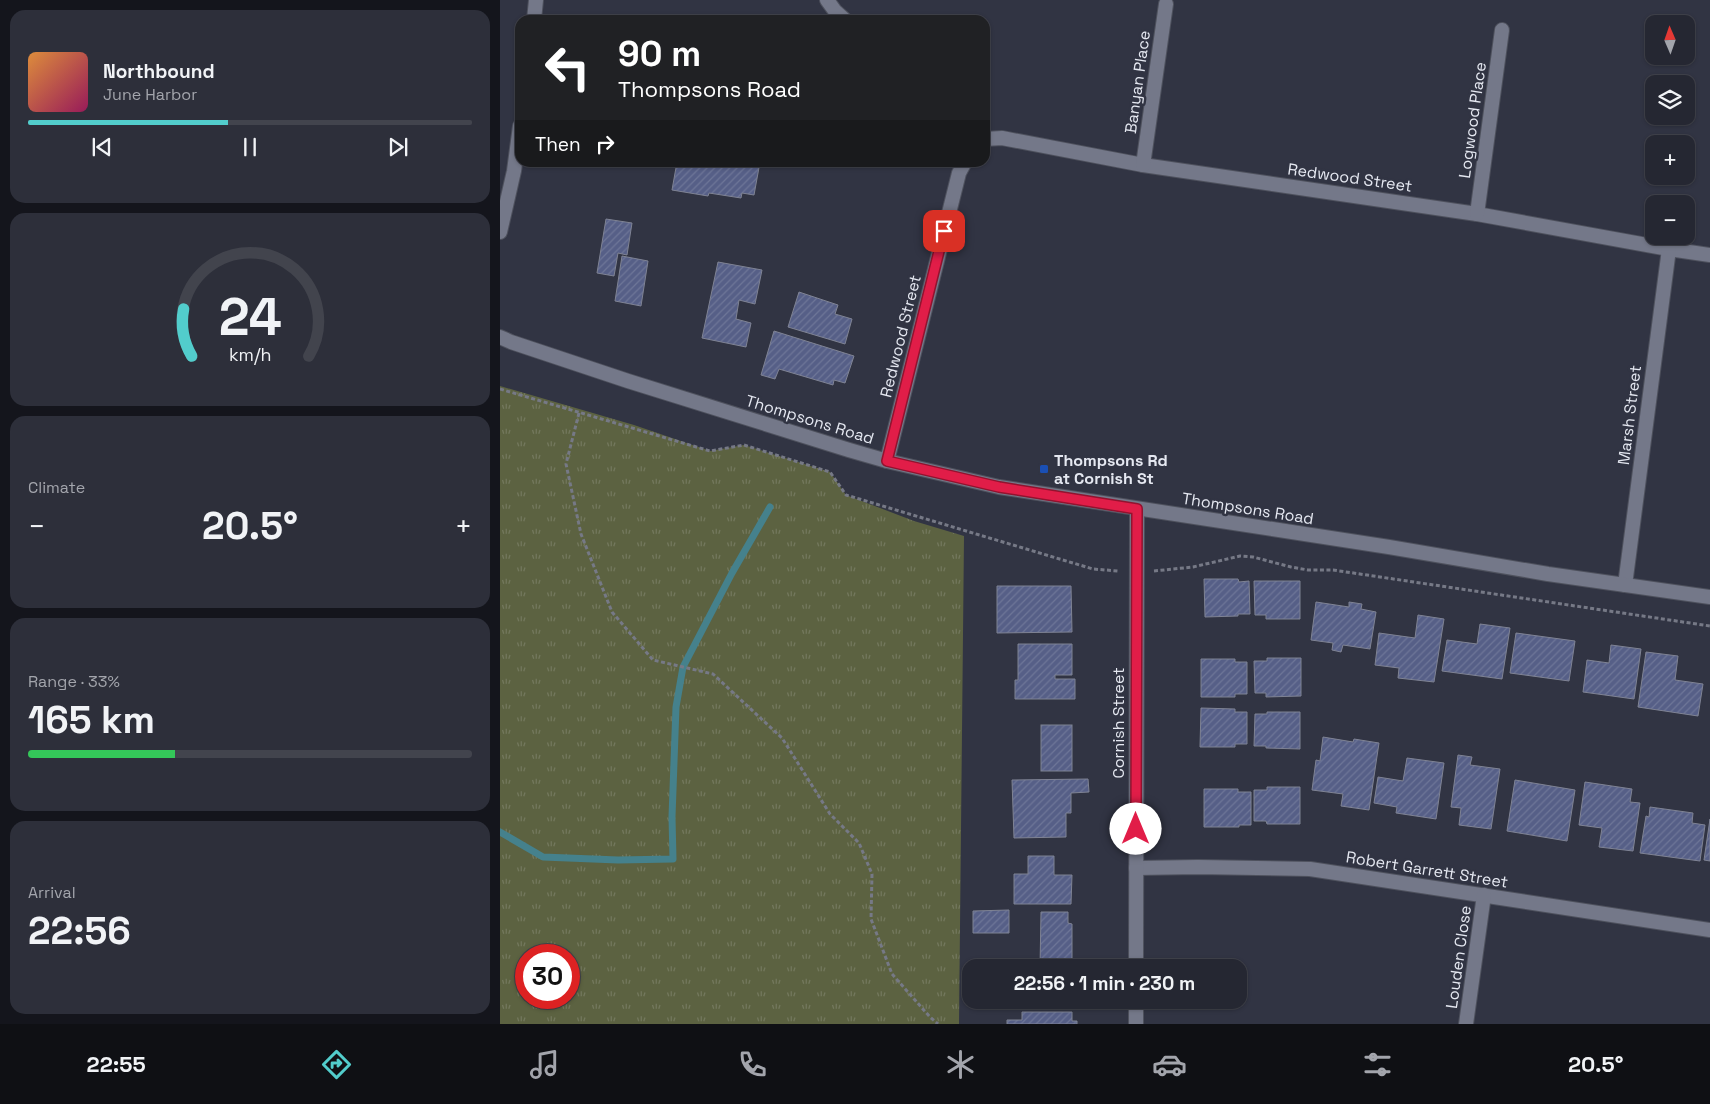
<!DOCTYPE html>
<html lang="en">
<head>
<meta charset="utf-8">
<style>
  :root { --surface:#252732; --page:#2d2f3a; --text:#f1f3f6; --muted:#a3a5ac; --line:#42444d; --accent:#52cdcc }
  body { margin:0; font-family:"Space Grotesk",sans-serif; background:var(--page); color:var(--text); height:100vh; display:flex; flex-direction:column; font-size:19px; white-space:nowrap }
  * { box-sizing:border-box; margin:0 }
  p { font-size:16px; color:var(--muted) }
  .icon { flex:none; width:28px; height:28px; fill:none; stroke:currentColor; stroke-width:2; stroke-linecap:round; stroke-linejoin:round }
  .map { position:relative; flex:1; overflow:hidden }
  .panel { display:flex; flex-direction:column; gap:10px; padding:10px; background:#14151c; width:500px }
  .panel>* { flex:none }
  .top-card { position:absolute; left:15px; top:15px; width:475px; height:152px; border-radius:15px; box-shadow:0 1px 4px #0004,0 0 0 1px var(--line); background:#202124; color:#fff; overflow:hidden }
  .needle { width:32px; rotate:358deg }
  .buttons { position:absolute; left:1145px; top:15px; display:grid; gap:10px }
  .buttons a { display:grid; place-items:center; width:50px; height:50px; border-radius:10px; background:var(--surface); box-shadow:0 1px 4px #0004,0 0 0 1px var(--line); font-size:25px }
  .speed { position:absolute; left:15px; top:944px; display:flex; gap:10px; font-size:25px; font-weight:700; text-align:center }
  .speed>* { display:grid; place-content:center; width:65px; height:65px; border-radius:50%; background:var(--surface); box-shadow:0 1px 4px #0004,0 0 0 1px var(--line); line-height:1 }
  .speed .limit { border:8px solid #d22; background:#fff; color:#111 }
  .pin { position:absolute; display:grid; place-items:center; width:42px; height:42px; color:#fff; margin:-21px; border-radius:10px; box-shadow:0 2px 8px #0006 }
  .me { position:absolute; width:55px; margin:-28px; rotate:0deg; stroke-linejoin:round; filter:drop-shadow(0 0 4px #0008) }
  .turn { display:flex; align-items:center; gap:18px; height:105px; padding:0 20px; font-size:22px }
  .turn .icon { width:65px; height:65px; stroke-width:2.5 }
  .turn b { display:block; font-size:35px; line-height:42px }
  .then { display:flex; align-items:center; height:48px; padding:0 20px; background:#0003; gap:10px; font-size:19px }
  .big { font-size:38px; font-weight:600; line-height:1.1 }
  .panel .card { flex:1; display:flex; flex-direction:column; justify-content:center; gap:8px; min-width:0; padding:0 18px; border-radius:15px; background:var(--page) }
  .panel .dial { align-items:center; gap:0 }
  .dial svg { height:130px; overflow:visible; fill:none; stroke:var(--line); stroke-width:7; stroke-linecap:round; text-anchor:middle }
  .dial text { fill:var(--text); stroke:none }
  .song { display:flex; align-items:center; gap:15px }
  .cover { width:60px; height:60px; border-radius:8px; background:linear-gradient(135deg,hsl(30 70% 55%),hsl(330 70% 35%)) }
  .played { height:5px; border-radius:2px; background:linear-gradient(90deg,var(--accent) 45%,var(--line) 45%) }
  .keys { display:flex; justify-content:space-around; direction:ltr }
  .heat { display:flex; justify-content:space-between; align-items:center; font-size:28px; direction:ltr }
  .charge { height:8px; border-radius:4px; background:linear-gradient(90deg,#34c759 33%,var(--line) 0) }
  .trip { position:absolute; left:462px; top:959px; width:285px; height:50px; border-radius:15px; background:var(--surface); box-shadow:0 1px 4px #0004,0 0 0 1px var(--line); font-weight:600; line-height:50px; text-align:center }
  .tab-bar { display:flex; height:80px; justify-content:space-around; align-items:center; background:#0f1014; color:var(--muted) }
  .tab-bar .icon { width:35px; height:35px }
  .tab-bar .selected { color:var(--accent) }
  .tab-bar b { font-size:22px; color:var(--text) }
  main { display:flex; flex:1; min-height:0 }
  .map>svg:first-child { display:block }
</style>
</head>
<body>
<main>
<section class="panel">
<div class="card">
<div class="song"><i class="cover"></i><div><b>Northbound</b><p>June Harbor</p></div></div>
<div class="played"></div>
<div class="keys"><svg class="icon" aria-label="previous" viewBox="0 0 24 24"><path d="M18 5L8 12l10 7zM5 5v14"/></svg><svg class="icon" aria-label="pause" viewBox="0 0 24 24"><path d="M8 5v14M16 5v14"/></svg><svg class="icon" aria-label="next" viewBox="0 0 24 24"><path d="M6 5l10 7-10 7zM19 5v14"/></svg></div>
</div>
<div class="card dial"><svg viewBox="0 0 100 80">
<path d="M14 69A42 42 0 1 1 86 69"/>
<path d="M14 69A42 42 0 0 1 9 40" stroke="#52cdcc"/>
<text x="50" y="56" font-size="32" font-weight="700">24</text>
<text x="50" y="72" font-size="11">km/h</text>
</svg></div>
<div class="card"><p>Climate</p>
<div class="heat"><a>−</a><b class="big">20.5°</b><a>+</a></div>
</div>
<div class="card"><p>Range · 33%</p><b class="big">165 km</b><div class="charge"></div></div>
<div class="card"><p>Arrival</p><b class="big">22:56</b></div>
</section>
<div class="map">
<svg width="1210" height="1024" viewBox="0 0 1210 1024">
  <defs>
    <pattern id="grass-tufts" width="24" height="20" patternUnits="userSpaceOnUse" patternTransform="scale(1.25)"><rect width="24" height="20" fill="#5c6241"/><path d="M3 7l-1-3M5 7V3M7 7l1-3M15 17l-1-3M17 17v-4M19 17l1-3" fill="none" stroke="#73785d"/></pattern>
    <pattern id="building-hatch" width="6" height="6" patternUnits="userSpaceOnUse" patternTransform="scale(1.25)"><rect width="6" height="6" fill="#565f87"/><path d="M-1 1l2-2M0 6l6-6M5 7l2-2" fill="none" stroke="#6e7698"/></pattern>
  </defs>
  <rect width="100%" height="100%" fill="#313443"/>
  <path fill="url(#grass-tufts)" fill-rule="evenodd" d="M0,386L134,425L210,451L244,445L330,472L346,495L414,521L464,536L459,1024H0ZM26,955H69V998H26Z"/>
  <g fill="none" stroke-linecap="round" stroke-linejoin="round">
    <path stroke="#45818c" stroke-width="7" d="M0,832L43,857L118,860L173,859L172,817L176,707L183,667L232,573L270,507"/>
  </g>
  <g fill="url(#building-hatch)" stroke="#7f8394">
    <path d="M177,162H260L254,195L242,193L241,198L209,193L208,196L172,190Z"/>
    <path d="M106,219L132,223L127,255L118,253L114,276L97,273Z"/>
    <path d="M122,256L148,261L141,306L115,301Z"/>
    <path d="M218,262L262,270L255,304L239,300L236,319L251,323L246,347L202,338Z"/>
    <path d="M299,292L338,305L335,314L352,319L345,344L288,327Z"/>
    <path d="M274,331L354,356L345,383L334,380L333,385L279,369L275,379L261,375Z"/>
    <path d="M704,579H738L739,582L749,581L750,614H738V616L705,617Z"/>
    <path d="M754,581H800V619H766V615H755Z"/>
    <path d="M497,586H571L572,632L497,633Z"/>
    <path d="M816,602L849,607V602L862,604L861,609L876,612L870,649L843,645L841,652L832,650L833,643L811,640Z"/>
    <path d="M918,615L944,619L934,682L898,678L899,668L875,665L879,633L915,638Z"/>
    <path d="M980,624L1010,628L1002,679L942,671L947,640L977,644Z"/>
    <path d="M1016,633L1075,641L1069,681L1010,673Z"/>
    <path d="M518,644H572V675H555V679H575V699H515V680H518Z"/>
    <path d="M1111,645L1141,649L1134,699L1083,692L1087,660L1109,663Z"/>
    <path d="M1146,652L1178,656L1175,680L1203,684L1198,716L1138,707Z"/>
    <path d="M767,658H801V696L766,697V693H755L754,661H767Z"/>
    <path d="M701,659H735V662H747V694H735V697H701Z"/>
    <path d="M701,708L735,709V712H747V744H735V747H700Z"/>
    <path d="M767,712H800V749L766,748V746H754L755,714H767Z"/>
    <rect x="541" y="725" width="31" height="46"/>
    <path d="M823,737L853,742L854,739L879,743L869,810L841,806L843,794L812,790L816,760L820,761Z"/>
    <path d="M958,755L972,757L970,765L1000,769L991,829L959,825L961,808L951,807Z"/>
    <path d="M907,758L944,763L936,819L896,813L897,807L874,803L878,777L903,781Z"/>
    <path d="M588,779L589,792L571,793V813H566V837L514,838L512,780Z"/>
    <path d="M1015,780L1075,790L1067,841L1007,831Z"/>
    <path d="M1085,782L1132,789L1130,802L1140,803L1133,851L1099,847L1102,828L1079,825Z"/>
    <path d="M767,787H800V824H767L766,821H754V790H767Z"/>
    <path d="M704,789H738V792H751V825H739V827H704Z"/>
    <path d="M1150,807L1193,813L1192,823L1205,825L1200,861L1140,853L1146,816L1149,817Z"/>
    <path d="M1210,819V861L1204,860Z"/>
    <path d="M528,856H554V875H572L571,904H514V874H528Z"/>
    <path d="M509,910V933H473V911Z"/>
    <path d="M541,912H568V923L572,924V968H540Z"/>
    <rect x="516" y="1000" width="48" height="5"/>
    <path d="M522,1012H572V1021H577V1024H507V1020H522Z"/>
  </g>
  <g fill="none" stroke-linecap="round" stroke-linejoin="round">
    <g stroke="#4e515d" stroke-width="16">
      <g id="minor">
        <path d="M327,0L335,11L345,20"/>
        <path d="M34,20L36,0"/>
        <path d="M485,139L502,138L643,165L977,214L1169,249L1210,255"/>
        <path d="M643,165L666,4"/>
        <path d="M977,214L1002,30"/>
        <path d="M0,232L14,171L20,126"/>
        <path d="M387,461L459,173L465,162"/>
        <path d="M1125,585L1169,249"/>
        <path d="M636,868L698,867L810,869L1210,930"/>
        <path d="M636,968L637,509"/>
        <path d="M636,1000V1024"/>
        <path d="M966,1024L984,895"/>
      </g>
    </g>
    <g stroke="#4e515d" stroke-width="16">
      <path id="tertiary" d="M0,337L11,342L128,381L349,450L387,461L499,487L889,547L1048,574L1210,597"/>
    </g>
    <g stroke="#767986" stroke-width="3" stroke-dasharray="4 2.5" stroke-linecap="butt">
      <path d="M0,389L210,451L244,445L330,472L346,495L573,563L593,569L618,571"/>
      <path d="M79,413L66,464L81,534L112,612L153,660L213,674L282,738L330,814L359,843L372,874L371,919L392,974L430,1017L438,1024"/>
      <path d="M654,571L693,567L740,556L753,557L791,567L808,570H833L1210,626"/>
    </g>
    <use href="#minor" stroke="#747889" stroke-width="14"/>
    <use href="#tertiary" stroke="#747889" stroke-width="14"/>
  </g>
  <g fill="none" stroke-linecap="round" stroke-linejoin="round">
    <g stroke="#92132f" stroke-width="12">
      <path id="route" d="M444,231L387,461L499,487L637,509L636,829"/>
    </g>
    <use href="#route" stroke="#e11d48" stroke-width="9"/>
  </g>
  <rect fill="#1a4fb4" stroke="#313443" stroke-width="2" x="539" y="464" width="10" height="10" rx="2.5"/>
  <g text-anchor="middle" stroke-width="5" stroke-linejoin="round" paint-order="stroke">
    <g font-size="16" fill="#e5e8f1" stroke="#313443">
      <text transform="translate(637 82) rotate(-82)" y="6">Banyan Place</text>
      <text transform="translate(972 120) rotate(-82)" y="6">Logwood Place</text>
      <text transform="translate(850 177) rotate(8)" y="6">Redwood Street</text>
      <text transform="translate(400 336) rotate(-76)" y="6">Redwood Street</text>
      <text transform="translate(1129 415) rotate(-83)" y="6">Marsh Street</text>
      <text transform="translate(310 419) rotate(17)" y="6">Thompsons Road</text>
      <text transform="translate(748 508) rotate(9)" y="6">Thompsons Road</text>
      <text transform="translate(618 723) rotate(-90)" y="6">Cornish Street</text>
      <text transform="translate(927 869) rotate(9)" y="6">Robert Garrett Street</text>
      <text transform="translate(958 957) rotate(-82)" y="6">Louden Close</text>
    </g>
    <g font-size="16" font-weight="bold" fill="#e5e8f1" stroke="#313443" text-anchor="start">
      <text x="554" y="466">Thompsons Rd<tspan x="554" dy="18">at Cornish St</tspan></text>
    </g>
  </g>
</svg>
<div class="buttons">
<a><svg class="needle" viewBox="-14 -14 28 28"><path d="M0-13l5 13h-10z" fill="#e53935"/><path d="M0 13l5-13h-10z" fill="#a3a5ac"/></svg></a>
<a><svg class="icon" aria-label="layers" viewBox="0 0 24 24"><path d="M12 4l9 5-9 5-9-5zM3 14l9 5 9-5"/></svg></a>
<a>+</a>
<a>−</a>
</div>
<div class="speed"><div class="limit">30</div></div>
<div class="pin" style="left:444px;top:231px;background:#d93025"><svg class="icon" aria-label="arrive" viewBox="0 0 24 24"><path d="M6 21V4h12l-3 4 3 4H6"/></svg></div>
<svg class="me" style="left:636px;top:829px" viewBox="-20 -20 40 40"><circle r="19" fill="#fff"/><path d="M0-13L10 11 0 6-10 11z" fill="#e11d48"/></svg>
<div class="trip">22:56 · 1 min · 230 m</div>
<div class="top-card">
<div class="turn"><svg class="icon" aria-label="left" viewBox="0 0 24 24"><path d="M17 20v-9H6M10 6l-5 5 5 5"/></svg><div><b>90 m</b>Thompsons Road</div></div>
<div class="then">Then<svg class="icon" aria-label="right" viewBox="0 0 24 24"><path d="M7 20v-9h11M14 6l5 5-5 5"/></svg></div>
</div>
</div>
</main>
<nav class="tab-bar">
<b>22:55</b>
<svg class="icon selected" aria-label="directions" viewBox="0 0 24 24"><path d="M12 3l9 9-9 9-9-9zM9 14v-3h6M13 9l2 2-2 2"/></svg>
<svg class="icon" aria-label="music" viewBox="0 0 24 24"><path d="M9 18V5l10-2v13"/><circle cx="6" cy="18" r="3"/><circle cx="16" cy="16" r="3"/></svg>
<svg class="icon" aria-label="phone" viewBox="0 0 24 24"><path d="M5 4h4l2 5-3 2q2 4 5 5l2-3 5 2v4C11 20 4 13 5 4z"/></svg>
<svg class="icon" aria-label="climate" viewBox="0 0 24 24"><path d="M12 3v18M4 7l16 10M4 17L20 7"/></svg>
<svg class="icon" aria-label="car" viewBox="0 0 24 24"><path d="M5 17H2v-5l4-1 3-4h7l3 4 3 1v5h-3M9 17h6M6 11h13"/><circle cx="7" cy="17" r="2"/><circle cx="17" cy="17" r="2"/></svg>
<svg class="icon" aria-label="filters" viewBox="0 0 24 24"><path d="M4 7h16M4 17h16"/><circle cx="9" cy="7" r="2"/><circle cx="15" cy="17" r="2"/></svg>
<b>20.5°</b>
</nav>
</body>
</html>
